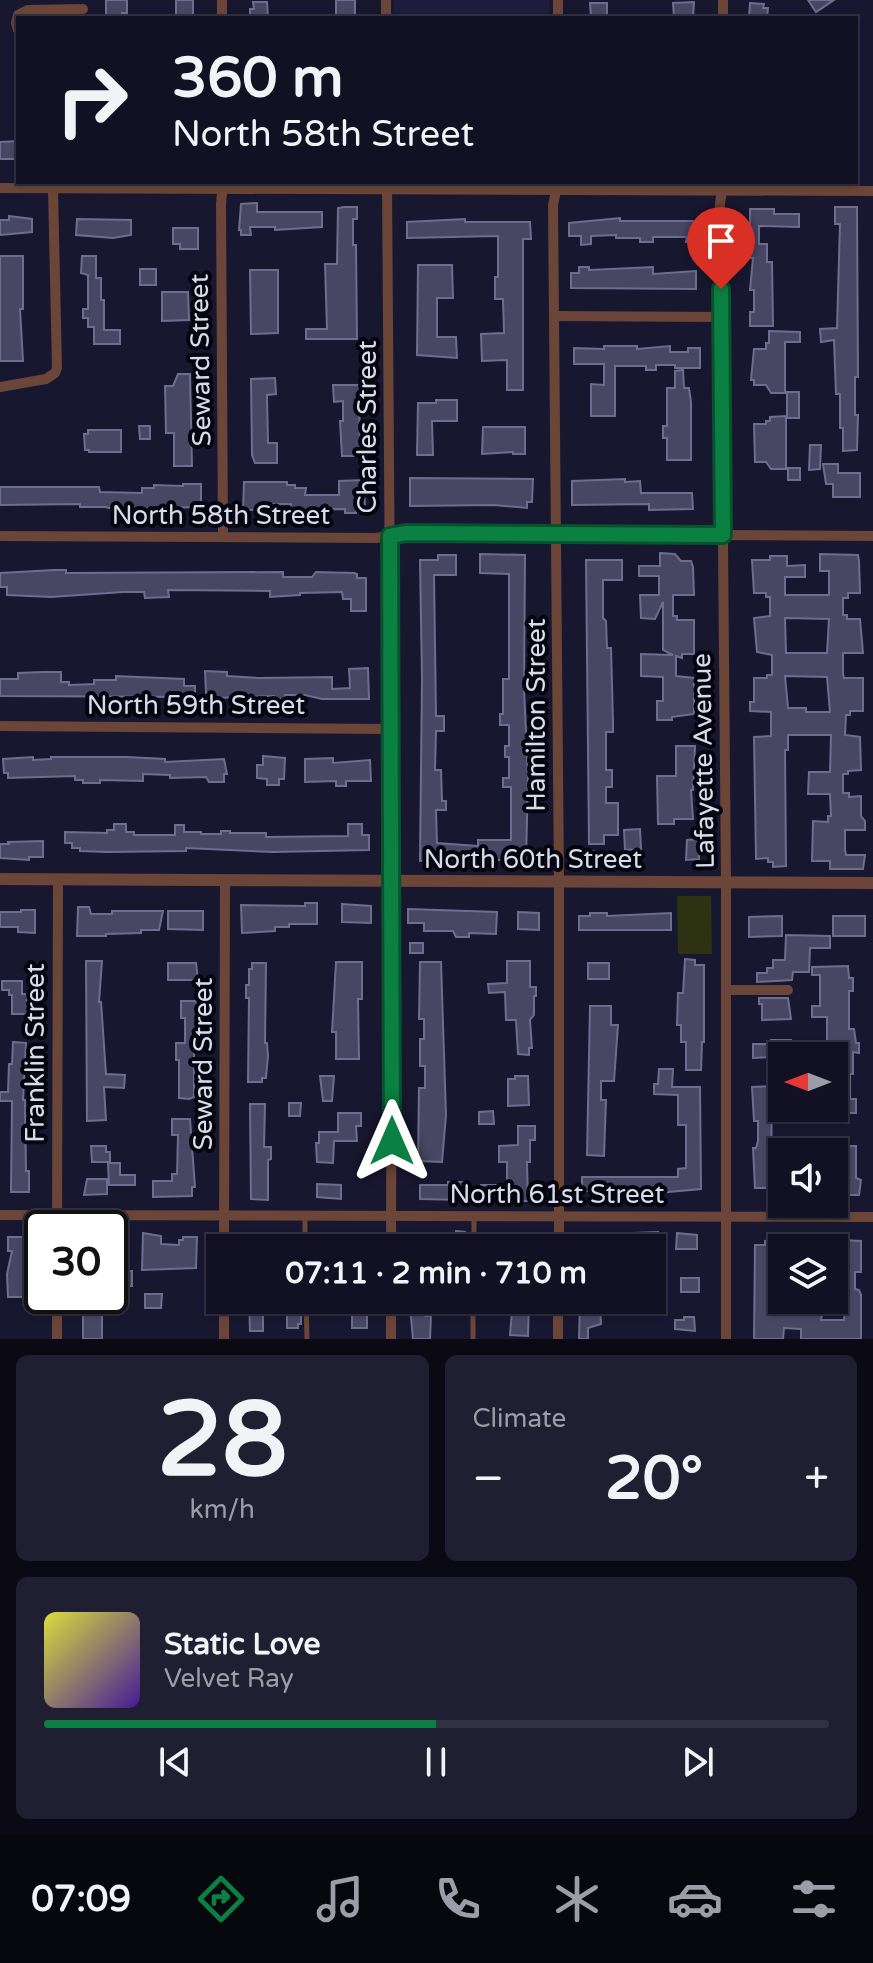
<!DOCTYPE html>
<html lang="en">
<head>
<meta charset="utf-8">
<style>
  :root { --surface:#121124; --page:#1f1f31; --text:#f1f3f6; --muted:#9c9da6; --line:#313141; --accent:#0b8043 }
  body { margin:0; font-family:"Varela Round",sans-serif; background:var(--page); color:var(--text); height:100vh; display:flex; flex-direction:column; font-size:30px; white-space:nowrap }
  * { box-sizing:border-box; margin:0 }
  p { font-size:26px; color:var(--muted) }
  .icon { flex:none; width:44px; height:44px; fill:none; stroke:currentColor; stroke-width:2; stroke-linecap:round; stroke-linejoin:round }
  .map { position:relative; height:1339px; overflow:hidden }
  .side { display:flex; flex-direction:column; gap:16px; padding:16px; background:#0a0914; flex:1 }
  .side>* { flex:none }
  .top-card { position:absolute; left:16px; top:16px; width:842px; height:168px; border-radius:0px; box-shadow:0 2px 6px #0004,0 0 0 2px var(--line); background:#121124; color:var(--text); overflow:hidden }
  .needle { width:52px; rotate:270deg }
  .controls { position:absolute; left:768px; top:1042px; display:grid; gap:16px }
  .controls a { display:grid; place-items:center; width:80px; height:80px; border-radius:0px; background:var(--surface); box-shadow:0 2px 6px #0004,0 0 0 2px var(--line); font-size:40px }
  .speed { position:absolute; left:24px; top:1210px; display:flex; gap:16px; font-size:40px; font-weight:700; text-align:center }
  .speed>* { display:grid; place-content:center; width:104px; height:104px; border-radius:50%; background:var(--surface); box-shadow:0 2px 6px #0004,0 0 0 2px var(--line); line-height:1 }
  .speed .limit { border:4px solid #111; border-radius:12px; background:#fff; color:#111 }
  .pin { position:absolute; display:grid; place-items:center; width:68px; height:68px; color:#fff; margin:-82px -34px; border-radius:50% 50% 50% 0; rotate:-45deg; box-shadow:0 0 8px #0007 }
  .pin .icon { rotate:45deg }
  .me { position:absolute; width:88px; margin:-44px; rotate:0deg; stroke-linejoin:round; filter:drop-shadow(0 0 6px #0008) }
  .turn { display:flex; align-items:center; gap:28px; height:168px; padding:0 24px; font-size:36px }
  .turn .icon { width:104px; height:104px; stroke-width:2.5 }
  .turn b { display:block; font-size:56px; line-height:68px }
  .big { font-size:60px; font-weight:700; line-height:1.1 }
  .side .widget { flex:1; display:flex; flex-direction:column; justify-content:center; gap:12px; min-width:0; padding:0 28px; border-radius:12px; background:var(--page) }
  .side .dial { align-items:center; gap:0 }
  .dial b { font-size:104px; line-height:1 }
  .song { display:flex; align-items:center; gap:24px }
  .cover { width:96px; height:96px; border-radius:12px; background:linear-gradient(135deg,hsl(60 70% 55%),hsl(260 70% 35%)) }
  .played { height:8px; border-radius:4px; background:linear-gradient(90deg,var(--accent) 50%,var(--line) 50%) }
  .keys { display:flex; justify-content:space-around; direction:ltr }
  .heat { display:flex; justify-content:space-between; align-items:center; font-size:44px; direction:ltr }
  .side .tiles { flex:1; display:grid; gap:16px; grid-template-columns:1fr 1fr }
  .widget:last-child { grid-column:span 2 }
  .trip { position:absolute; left:206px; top:1234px; width:460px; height:80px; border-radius:0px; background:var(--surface); box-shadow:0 2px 6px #0004,0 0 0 2px var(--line); font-weight:700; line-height:80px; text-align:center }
  .dock { display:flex; height:128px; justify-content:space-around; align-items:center; background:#07070e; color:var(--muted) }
  .dock .icon { width:56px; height:56px }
  .dock .selected { color:var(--accent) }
  .dock b { font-size:36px; color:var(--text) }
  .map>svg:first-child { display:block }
</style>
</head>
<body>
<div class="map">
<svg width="873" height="1339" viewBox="0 0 873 1339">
  <rect width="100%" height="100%" fill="#181730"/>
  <rect fill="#1e1c3c" x="394" y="0" width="155" height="18"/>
  <path fill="#2c3212" d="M677,896H711L712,954H678Z"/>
  <g fill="#474764" stroke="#6d6d8d" stroke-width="2" fill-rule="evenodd">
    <path d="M106,0H127V13H122V18H106Z"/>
    <rect x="176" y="0" width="17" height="18"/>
    <rect x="336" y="0" width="19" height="18"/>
    <path d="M808,0H834L816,12Z"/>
    <path d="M253,2H267L268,18H250V9H254Z"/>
    <path d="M694,2L693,18H674L673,3Z"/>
    <path d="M590,3H607V18H591Z"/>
    <path d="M750,3L764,4L763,8H768L767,18H749Z"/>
    <path d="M18,141V159H0V142Z"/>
    <path d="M257,203V212H322V227L275,230V227H250L251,235H241V230H239L241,204Z"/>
    <path d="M344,207H357V219H353V245H356L357,339H306V329H327L325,264H337L338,208Z"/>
    <path d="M835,207H857L858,377H855V415H858L857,450L843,451V428H840V394H836L834,340L821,342L820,329L837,328L840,224H835Z"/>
    <path d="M750,209H774V214H799V227L759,226V244H767V262H772L773,326H750V312H754V290H750L753,258H740V244H744V234H750Z"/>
    <path d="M9,216L32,219V232L0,235V220H9Z"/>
    <path d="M620,218V221H705V242H686L687,237H653V242H640V238H616V235L591,236V244L581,245V236H569V223Z"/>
    <path d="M77,219L131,220V235L113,238L76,235Z"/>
    <path d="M465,219V222H530L531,239H523V390H507V360L482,361L481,334L504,333L503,299H495V277H498V236L407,238V222Z"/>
    <path d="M173,228H198V249H180V244H173Z"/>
    <path d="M0,256H23V309H20L23,361H0Z"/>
    <path d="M82,256H96V278H101V300H104V330H120V344H94V327H88V318H83V309H88V275L81,273Z"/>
    <path d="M418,265H452L453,298H437V337H456L457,358L417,355Z"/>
    <path d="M579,267H589V270L653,267V274L696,271V289L571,288V273H579Z"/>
    <rect x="140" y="269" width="16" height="16"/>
    <path d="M250,270H278V333L251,334Z"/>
    <path d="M162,292H188L189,320L162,321Z"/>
    <path d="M769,331L800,332V342H785V393H771L766,385H754V380H751L754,349H766V343H769Z"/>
    <path d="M604,346H637V349L670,346V352H688V348H700V368H675V365H656V370H646V366H615V416H591V384L604,385V364H574V348L604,349Z"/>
    <path d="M683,370L684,388H689L691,402V460H667V438H663V426H667V388H675V371Z"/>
    <path d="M178,374H190L192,466H174V433H166L165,386H173Z"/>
    <path d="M275,378L276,394L267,395L268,443H277V463H255L252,455L251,379Z"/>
    <path d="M333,385H359L360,456H342L340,421H343V401L334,402Z"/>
    <rect x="787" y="392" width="12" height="26"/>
    <path d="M436,400H457V421H432L433,455H417L418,403H436Z"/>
    <path d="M786,416V469H771L766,462H755L754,424H766V421H770V417Z"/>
    <path d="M139,426H150V439H140Z"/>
    <path d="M483,427H525V454H513V452L482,454Z"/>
    <path d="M88,430H121V452H89V450H85L84,434H88Z"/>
    <path d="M810,445H821L820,469L809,470Z"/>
    <path d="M823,464H838V473H860V497H833V484H826Z"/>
    <rect x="788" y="468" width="12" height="12"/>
    <path d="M410,478L533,479L532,502H527V508L494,505L410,506Z"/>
    <path d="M625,479V482L640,481L641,493H692L693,509L649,510V504L572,505V481Z"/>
    <path d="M364,480L365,509H356V513H345V509L291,510V504H273V510H243L244,482H287V485H295V488H306L305,495H339V481Z"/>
    <path d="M183,484H201V507L124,509V512H114V509L105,507H80V504L0,505V487H99L100,492L142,493V488H154V485L183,486Z"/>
    <path d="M660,553L675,554L681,561H691L693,567L694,595H673V616H677V620H694V654H682V658L676,656V676L694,678V714L672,717V720H657V701H663V677L641,676V654L673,655L663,650V602L655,619L641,618L640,595H659V576H639V566H660Z"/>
    <path d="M480,554L525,555L524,689L528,776L526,862H510V860H487V863L453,862V858L420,861L422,679L420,560H438V555H456V575H434L436,716H444V731H436L435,770H441L442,801H446V810H436L437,843L478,846V840H511V787H503V778H509V757H505V746H509V725H500V714H503V679H509V574L480,573Z"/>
    <path d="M820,554L858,555L859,561L860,593H848V598H843V615H847V619H860L863,653H843V674L844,678H863V711H850V715H846L845,735L860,737L861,770L848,771V774H843V793H849V797L861,796V816L865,821V830H845V850L846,855H865L863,869H830V861H812L813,821L828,822V816H831L830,794H808L809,772H830L831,735H788V750H785L786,866L773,867V862H768V858L756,859L754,737L771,736V712L750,711V702H754V678H767V675H772V655L757,652L754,618L770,616V597H766V593H754L752,560H770V556H787V566L805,565V577H785V595H829V571H820ZM785,618L829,619L827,653H786ZM785,676L827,677L830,712H806V708H788Z"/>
    <path d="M586,560H622V580H603V618L606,621L607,648H611L613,722V732H606V770H612V787H606V803H618V835H604V844H589Z"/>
    <path d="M54,570H66V573L283,572V577H312L316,572L354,573L357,574V578H366V611H351V599H343L342,592L300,593V595L270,597V591L168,590L169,597L145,598L144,592H123L51,597L7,595V587H0V573Z"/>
    <path d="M368,668L369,699H322L305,695H285V699H274V696L216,698L213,693H206L205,671L227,672V676L259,678L332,677V689L350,688L349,669Z"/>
    <path d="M43,672H61V682H69V685L94,684V680H116V676L184,679V686H195V697L0,696V679H18V673Z"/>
    <path d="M676,746H695L693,790H691L693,819H674V824H658L657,776H676Z"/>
    <path d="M263,756L285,758L284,779H279V785H267V779L257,778V765H263Z"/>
    <path d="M33,757V760L51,759V757H127L165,759V762L224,759L227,774H224V782H209L206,777L170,778V775L143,774V781L100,780V783H83V780H75V776L8,778V773H4L3,759Z"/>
    <path d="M333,758V763L370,760L371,781H346V786H336V781L305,782V759Z"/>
    <path d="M114,824H126V832H134V835H175V825H184V832H201V834H221V831H230V833H266V837L348,836V824H362V835H369V850L273,852L186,848V851L107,852L80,851V848H72V843H65V832L107,833V830H114Z"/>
    <path d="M640,829L641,849L625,850L624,830Z"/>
    <path d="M699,839V859L686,860L687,840Z"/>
    <path d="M43,841V857H29V860L0,858V844H9L8,842Z"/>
    <path d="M579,851H597V860L579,861Z"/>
    <path d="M305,903H317V924H289V927H275V931L242,933L241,905L305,906Z"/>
    <path d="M342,904L371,906V923L342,922Z"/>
    <path d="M78,907H89L91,914H112V911H163L159,930H141V933L106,934V936H77Z"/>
    <path d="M408,909L497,912L496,934L469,933V937H456L453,931H424V923H408Z"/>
    <path d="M21,910H35V933L18,932V927H0V912H21Z"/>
    <path d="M168,911H203V930L168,929Z"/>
    <path d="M518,912L539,913V930L518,929Z"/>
    <path d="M590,913H607V916L671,913V930H579V916H590Z"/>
    <path d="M782,916V936L749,937V917Z"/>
    <rect x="833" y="916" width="32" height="20"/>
    <path d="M786,935L830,936V948H810L809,972H793L792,980L757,982V973H767V968H773V960H785Z"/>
    <rect x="410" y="943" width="13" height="10"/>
    <path d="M685,959L695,960V965H704V1042H702L701,1070H686V1042H681V1025H677L678,993H683Z"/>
    <path d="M86,961H102L99,1002H101L106,1074L125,1075L124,1088L104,1087L106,1120L87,1121Z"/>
    <path d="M507,961H530V987H536V996H534V1015L530,1020L532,1048H529V1055L518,1054L516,1020H506L505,992L489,993L488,984L507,983Z"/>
    <path d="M336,962H362V999H358L359,1059H336V1032H332Z"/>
    <path d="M420,962H441L446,1115L442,1162L418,1161L419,1088H425V1066H420V1039H424V1019H419Z"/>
    <path d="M168,963H196L198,980H168Z"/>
    <path d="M252,963H266L265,1043H267L268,1056L266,1078H262V1082H248L249,998H246V985H249V969H252Z"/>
    <rect x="588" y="963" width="21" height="16"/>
    <path d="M848,966L849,978H853V991H849V1029H854L856,1043H859V1053L853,1052V1074H850V1099H856V1113H839V1119H820V1108H834V1052H831V1043H827V1017H812V1006H820V975H812V967Z"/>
    <path d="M2,981H22V994H27V1014H12V995H9V990H2Z"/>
    <path d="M759,998H788L791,1019L762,1020V1004H759Z"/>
    <path d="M181,1001H196L197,1024H200L199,1037H194V1097L189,1099L179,1098V1060H176V1043H185V1018H181Z"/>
    <path d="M590,1006H611V1025H618L614,1081H601V1100H606L604,1156L587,1155Z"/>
    <path d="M771,1040H791V1056L753,1058V1044H771Z"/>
    <path d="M13,1042L26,1043L23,1100H25L26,1171H29V1192H11L12,1101H0V1092H8L9,1064H12Z"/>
    <path d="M659,1069H673L672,1087H700L701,1189L657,1193L582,1191V1177H678V1169L686,1168V1125H678V1095L654,1094V1084H658Z"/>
    <path d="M320,1076H334L332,1101H323Z"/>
    <path d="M515,1076H528L529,1105L508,1106V1079H515Z"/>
    <path d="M772,1086L771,1174H775V1184H771V1188H755L753,1148H756L758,1141V1121H754L752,1087Z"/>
    <path d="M289,1103H301L300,1116H289Z"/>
    <path d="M250,1104H265L264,1147H271V1159L268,1160V1200L251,1199Z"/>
    <path d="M493,1111L494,1124H479V1112Z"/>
    <path d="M338,1113H361V1126H356L357,1141H334L333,1163L317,1162L316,1143H319V1132H338Z"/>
    <path d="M172,1119H190L195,1187H192V1196L153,1197V1181H172V1174H177L178,1135H172Z"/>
    <path d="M518,1126H535V1140H530V1162H527L528,1201H507V1196H481V1185H507V1162H499V1146L518,1145Z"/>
    <path d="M822,1142H838V1146H856V1178L861,1180L859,1195H847V1185H841V1161H834V1152H822Z"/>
    <path d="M91,1146H106V1152H110V1162H92Z"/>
    <path d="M108,1163H120V1175H135V1185H109Z"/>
    <path d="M87,1179H107V1194L84,1195Z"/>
    <path d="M448,1182H463V1200L420,1199V1185H448Z"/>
    <path d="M317,1184L341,1185V1199L317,1197Z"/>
    <path d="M456,1231L465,1232V1248H451V1239H456Z"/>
    <path d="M658,1232V1243H633V1233Z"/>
    <path d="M143,1233L161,1236V1244L179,1245V1240H183V1237H197L196,1268L142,1270Z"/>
    <path d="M677,1233L697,1235V1249H676Z"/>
    <path d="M246,1234H267V1246L246,1248Z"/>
    <rect x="415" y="1234" width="16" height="11"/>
    <path d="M594,1236L595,1248H578L577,1237Z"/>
    <rect x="808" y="1236" width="18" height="12"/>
    <path d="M8,1237H29V1259H24L28,1297H8L7,1274L12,1251H8Z"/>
    <path d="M360,1238V1248H334L333,1239Z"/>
    <path d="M771,1239H781V1255H770L768,1303L770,1306L805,1308V1314L822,1315L821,1320H844L845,1292L839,1287V1271H834V1261H843L844,1240L861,1241V1272H855V1289L859,1290L861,1295V1339H801V1329L784,1328L783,1339H754L755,1245H765V1241Z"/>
    <path d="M113,1241H125L124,1263H113Z"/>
    <rect x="118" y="1271" width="14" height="15"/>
    <rect x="681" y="1278" width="18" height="14"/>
    <rect x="652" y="1290" width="15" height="11"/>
    <path d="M145,1294H162L161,1308H145Z"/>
    <path d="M249,1300H275V1312L263,1313V1331H250Z"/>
    <path d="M500,1300H529L528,1336L510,1335L512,1311L499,1310Z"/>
    <path d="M580,1300H595V1303H600L601,1324L588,1328V1339H579Z"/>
    <rect x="83" y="1306" width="19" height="33"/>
    <path d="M410,1307H425V1316H431L430,1339H413Z"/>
    <path d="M287,1308H301V1324H298V1328H287Z"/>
    <rect x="352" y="1315" width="15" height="13"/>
    <path d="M684,1317H694L695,1331L675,1329V1320H684Z"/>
  </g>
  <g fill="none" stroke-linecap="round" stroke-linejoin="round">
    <g stroke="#6b4538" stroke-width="5">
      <path d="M305,1217V1248"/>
      <path d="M474,1248V1217"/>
      <path d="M306,1300L307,1339"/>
      <path d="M473,1339V1300"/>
    </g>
    <g stroke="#6b4538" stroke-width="10">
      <path d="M222,0V18"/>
      <path d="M386,0V18"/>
      <path d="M558,0V18"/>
      <path d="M723,0V18"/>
      <path d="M18,30L16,23L18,15L28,10L83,9"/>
      <path d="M223,182L221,204L223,537"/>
      <path d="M387,182L392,881L391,1248"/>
      <path d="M558,182L553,205L559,882V1248"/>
      <path d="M723,182L720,204L726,883V1339"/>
      <path d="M0,188L873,191"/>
      <path d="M555,316L721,317"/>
      <path d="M0,387L46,379L55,373L57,368L53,189"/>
      <path d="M0,536L376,538L406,533L873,536"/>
      <path d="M0,726L391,729"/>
      <path d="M726,990H788"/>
      <path d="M0,1215L873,1217"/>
      <path d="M57,1228L58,879"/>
      <path d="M224,1248L225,880"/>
      <path d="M57,1339V1296"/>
      <path d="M224,1339V1300"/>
      <path d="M391,1339V1300"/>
      <path d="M558,1339V1300"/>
    </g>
    <path stroke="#6b4538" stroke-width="12" d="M0,879L873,883"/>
  </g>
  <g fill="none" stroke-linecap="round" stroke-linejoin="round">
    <g stroke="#07532c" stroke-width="20">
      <path id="route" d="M392,1141L390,536L406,533L723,535L721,289"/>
    </g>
    <use href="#route" stroke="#0b8043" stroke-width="14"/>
  </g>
  <g text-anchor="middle" stroke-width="8" stroke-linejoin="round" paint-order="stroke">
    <g font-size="26" fill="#d9daeb" stroke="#05050f">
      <text transform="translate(200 360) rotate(-91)" y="9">Seward Street</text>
      <text transform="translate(367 427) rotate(-90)" y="9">Charles Street</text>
      <text x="221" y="524">North 58th Street</text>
      <text x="196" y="714">North 59th Street</text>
      <text transform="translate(536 715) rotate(-90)" y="9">Hamilton Street</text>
      <text transform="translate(703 761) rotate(-91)" y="9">Lafayette Avenue</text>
      <text x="533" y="868">North 60th Street</text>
      <text transform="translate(35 1053) rotate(-90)" y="9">Franklin Street</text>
      <text transform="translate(203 1064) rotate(-90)" y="9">Seward Street</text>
      <text x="557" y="1203">North 61st Street</text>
    </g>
  </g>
</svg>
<div class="controls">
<a><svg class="needle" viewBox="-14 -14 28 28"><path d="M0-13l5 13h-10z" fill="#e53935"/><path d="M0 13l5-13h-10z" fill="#9c9da6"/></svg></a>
<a><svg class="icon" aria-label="sound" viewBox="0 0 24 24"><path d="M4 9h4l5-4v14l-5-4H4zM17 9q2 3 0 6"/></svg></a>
<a><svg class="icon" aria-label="layers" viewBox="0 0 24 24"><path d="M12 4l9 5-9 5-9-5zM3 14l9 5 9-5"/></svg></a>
</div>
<div class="speed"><div class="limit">30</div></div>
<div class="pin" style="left:721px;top:289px;background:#d93025"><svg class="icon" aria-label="arrive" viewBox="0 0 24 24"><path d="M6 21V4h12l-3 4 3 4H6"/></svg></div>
<svg class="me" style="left:392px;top:1141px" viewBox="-20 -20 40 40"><path d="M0-17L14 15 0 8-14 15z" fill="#0b8043" stroke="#fff" stroke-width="4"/></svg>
<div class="trip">07:11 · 2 min · 710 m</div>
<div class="top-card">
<div class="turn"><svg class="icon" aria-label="right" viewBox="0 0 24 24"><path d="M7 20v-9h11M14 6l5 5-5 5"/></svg><div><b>360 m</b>North 58th Street</div></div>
</div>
</div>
<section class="side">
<div class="tiles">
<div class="widget dial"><b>28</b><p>km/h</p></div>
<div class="widget"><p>Climate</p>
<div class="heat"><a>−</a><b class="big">20°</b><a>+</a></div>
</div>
<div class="widget">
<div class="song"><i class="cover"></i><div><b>Static Love</b><p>Velvet Ray</p></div></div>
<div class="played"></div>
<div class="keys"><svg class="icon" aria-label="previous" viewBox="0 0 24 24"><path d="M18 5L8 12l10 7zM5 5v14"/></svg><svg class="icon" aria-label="pause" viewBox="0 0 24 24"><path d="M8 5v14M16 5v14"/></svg><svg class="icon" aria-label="next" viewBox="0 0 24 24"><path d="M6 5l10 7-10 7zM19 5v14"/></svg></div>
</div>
</div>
</section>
<nav class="dock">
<b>07:09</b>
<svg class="icon selected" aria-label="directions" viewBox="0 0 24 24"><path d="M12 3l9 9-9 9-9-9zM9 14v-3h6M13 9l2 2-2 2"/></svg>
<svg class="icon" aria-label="music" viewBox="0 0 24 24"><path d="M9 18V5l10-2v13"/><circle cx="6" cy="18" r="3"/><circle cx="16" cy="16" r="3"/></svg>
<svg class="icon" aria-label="phone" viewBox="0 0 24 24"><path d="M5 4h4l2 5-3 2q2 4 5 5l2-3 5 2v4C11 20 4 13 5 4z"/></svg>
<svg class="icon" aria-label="climate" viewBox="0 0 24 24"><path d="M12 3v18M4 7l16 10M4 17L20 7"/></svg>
<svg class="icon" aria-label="car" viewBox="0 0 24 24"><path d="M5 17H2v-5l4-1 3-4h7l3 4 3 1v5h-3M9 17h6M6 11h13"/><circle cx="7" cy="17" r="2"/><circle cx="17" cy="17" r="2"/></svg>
<svg class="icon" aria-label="filters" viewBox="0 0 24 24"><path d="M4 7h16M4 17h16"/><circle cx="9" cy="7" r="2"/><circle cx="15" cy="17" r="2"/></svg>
</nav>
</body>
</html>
